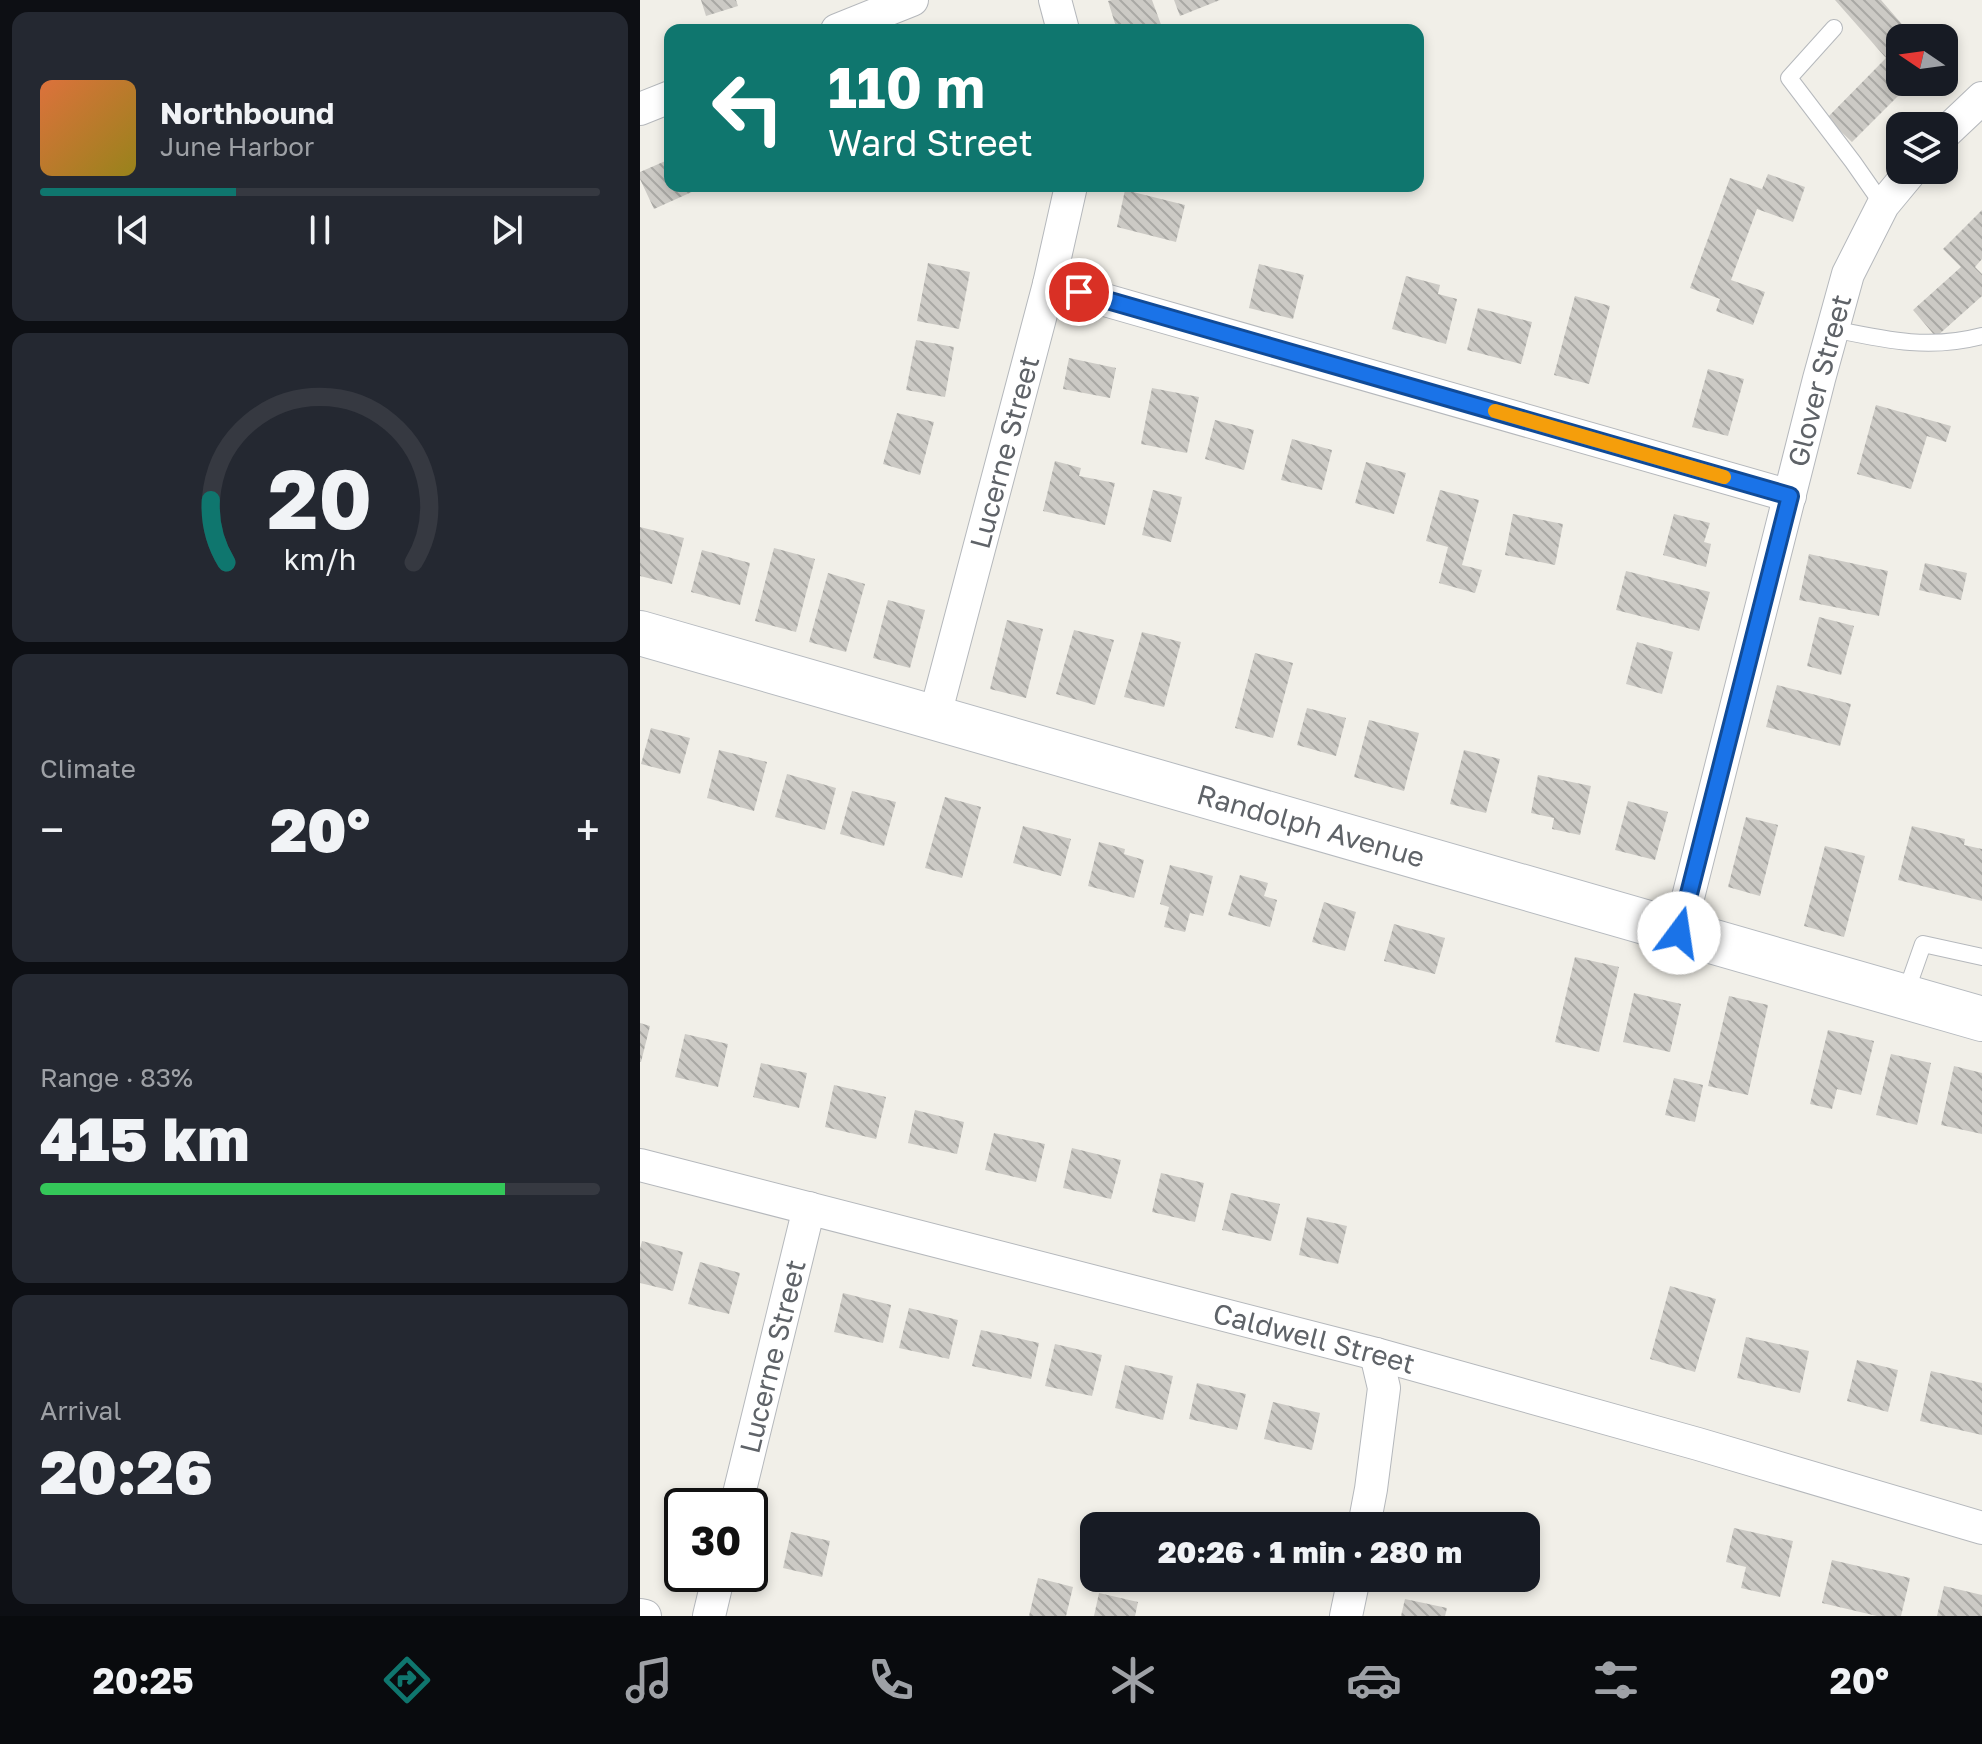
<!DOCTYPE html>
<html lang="en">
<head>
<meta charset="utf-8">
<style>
  :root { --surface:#171b24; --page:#242831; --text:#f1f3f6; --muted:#9ea1a6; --line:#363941; --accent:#0f766e }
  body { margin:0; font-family:"Golos Text",sans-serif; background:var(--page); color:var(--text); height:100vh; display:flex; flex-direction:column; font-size:30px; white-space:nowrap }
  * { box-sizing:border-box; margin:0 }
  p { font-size:26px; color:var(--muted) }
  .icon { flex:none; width:44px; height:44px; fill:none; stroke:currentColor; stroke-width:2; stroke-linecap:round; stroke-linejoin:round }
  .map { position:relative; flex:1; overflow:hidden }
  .side { display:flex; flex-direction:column; gap:12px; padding:12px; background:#0d0f14; width:640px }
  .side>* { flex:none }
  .top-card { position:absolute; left:24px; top:24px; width:760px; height:168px; border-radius:16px; box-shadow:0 4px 12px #0003; background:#0f766e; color:#fff; overflow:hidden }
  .needle { width:52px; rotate:283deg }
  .tools { position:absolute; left:1246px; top:24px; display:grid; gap:16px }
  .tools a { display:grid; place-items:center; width:72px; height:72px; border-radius:16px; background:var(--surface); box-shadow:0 4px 12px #0003; font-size:40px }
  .speed { position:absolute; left:24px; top:1488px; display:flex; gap:16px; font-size:40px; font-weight:700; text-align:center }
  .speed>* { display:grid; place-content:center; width:104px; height:104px; border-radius:50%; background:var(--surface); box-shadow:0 4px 12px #0003; line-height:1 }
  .speed .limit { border:4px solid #111; border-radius:12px; background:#fff; color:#111 }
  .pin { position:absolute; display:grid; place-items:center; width:68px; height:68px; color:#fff; margin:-34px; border:4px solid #fff; border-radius:50%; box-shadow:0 2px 8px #0007 }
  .me { position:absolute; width:88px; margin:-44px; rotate:14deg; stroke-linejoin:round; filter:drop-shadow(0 0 6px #0008) }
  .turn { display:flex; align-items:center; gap:28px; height:168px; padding:0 32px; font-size:36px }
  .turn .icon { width:104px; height:104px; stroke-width:2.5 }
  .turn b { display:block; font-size:56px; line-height:68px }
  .big { font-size:60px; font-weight:800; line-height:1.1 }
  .side .widget { flex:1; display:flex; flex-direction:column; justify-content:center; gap:12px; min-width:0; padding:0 28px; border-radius:16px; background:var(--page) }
  .side .dial { align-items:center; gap:0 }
  .dial svg { height:208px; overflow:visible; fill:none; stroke:var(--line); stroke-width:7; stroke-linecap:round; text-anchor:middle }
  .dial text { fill:var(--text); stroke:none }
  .song { display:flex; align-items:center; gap:24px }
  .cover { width:96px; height:96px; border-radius:12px; background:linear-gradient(135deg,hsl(20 70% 55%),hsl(50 70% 35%)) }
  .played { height:8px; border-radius:4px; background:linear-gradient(90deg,var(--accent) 35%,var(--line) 35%) }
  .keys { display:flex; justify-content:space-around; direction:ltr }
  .heat { display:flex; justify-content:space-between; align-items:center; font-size:44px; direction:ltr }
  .charge { height:12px; border-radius:6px; background:linear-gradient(90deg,#34c759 83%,var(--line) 0) }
  .trip { position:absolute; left:440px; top:1512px; width:460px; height:80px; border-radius:16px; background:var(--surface); box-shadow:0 4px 12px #0003; font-weight:800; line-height:80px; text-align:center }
  .tab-bar { display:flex; height:128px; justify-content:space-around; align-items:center; background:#090b0e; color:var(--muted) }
  .tab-bar .icon { width:56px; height:56px }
  .tab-bar .active { color:var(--accent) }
  .tab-bar b { font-size:36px; color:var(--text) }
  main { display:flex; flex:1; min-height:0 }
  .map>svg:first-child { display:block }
</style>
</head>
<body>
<main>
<section class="side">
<div class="widget">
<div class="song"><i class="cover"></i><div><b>Northbound</b><p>June Harbor</p></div></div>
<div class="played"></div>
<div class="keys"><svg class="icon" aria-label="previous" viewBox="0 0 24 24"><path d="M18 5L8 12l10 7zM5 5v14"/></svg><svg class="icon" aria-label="pause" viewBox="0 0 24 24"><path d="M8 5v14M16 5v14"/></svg><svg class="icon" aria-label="next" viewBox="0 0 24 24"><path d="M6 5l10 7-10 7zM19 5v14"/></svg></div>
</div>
<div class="widget dial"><svg viewBox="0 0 100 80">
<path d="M14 69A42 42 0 1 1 86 69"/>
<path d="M14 69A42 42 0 0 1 8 45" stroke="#0f766e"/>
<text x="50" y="56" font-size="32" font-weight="700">20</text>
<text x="50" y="72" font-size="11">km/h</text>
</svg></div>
<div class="widget"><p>Climate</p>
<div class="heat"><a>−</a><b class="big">20°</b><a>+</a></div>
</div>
<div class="widget"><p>Range · 83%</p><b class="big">415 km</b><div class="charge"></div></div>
<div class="widget"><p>Arrival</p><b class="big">20:26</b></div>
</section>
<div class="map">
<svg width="1342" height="1616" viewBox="0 0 1342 1616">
  <defs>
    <pattern id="building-back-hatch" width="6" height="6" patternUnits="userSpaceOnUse" patternTransform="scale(2)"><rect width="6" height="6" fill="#cccac5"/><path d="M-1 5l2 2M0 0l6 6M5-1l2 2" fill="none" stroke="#a9a8a4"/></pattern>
  </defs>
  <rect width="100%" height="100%" fill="#f1efe8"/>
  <g fill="url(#building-back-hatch)">
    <path d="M61,0H96L98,6L66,16Z"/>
    <path d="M472,0H512L523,30H505L504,28L499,30H477L468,1Z"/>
    <path d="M534,0H580L540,16Z"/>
    <path d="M1195,0H1241L1274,38H1260V82H1272L1212,142L1187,118L1246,58Z"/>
    <path d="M30,159V186H52L54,191L14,209L0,179V172Z"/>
    <path d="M1128,174L1165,187L1153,222L1117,209L1091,280L1125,292L1113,325L1076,311L1080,299L1050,288L1090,178L1122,189Z"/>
    <path d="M485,190L545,205L536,242L477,227Z"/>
    <path d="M1342,210V259L1335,267L1342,274V296L1296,337L1273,310L1321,267L1303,249Z"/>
    <path d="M288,263L330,272L319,329L277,321Z"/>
    <path d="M619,264L664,275L653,319L609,308Z"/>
    <path d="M766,276L800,285L798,294L817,299L806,344L752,329Z"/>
    <path d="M935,296L970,306L949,384L914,375Z"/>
    <path d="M838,308L892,322L881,364L827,350Z"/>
    <path d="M276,340L314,347L305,397L266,390Z"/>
    <path d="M429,358L476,368L470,398L423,389Z"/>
    <path d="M1068,369L1104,379L1088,436L1052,427Z"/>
    <path d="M512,388L559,397L547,453L501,444Z"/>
    <path d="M1236,405L1311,426L1306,442L1287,436L1271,489L1217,474Z"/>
    <path d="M257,413L294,422L280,475L243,464Z"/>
    <path d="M575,420L614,430L604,470L565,459Z"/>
    <path d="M652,439L692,450L682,490L641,480Z"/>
    <path d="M415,461L441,468L439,476L475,483L465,525L403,511Z"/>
    <path d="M726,462L766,473L754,514L715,503Z"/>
    <path d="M513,490L542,497L531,542L502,535Z"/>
    <path d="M800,490L839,500L822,565L842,570L835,593L799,583L808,547L786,541Z"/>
    <path d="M873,514L923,524L915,565L865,555Z"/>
    <path d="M1034,514L1070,523L1064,542L1071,544L1066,567L1023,555Z"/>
    <path d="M0,527L44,538L32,584L0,576Z"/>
    <path d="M134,548L175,559L156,632L115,621Z"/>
    <path d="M62,550L110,563L100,605L51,592Z"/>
    <path d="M1169,554L1248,571L1239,616L1159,600Z"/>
    <path d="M1285,563L1327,573L1321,600L1279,590Z"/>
    <path d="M986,571L1070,592L1059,631L976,610Z"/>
    <path d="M188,573L225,584L206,652L169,642Z"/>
    <path d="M248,600L285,610L270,668L233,658Z"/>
    <path d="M1179,617L1214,626L1201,675L1167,666Z"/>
    <path d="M367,620L403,629L386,698L350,689Z"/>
    <path d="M434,630L474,640L455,705L416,694Z"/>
    <path d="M502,632L541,642L524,707L484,697Z"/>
    <path d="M997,642L1033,652L1022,694L986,684Z"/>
    <path d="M615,653L653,663L633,738L595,728Z"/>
    <path d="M1137,685L1211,704L1200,746L1126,727Z"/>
    <path d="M667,708L706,718L696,756L657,745Z"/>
    <path d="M729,720L779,733L764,791L714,777Z"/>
    <path d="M11,728L50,738L40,774L1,764Z"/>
    <path d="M79,750L127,762L114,811L67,798Z"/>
    <path d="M824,750L860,759L846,813L810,804Z"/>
    <path d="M147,774L196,788L185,830L135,817Z"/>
    <path d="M898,775L951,786L940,835L912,829L914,818L891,813Z"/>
    <path d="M212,791L256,802L244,846L200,834Z"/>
    <path d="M305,797L341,807L322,878L285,868Z"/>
    <path d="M988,801L1028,812L1015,860L975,850Z"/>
    <path d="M1106,817L1138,825L1120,896L1088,887Z"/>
    <path d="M383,826L431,839L421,876L373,863Z"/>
    <path d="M1272,826L1325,839L1324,845L1342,849V901L1258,880Z"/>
    <path d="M459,842L485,849L484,854L504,860L494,898L448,886Z"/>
    <path d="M1185,846L1225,856L1204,937L1164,926Z"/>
    <path d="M530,865L573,876L563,916L550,913L545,932L524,927L529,907L520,904Z"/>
    <path d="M600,875L628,883L624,896L637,900L630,927L588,915Z"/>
    <path d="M684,902L716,912L705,951L672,942Z"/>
    <path d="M754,924L805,938L795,974L744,961Z"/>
    <path d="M935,957L979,967L959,1052L915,1042Z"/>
    <path d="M994,993L1041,1004L1030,1052L983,1042Z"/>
    <path d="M1089,996L1128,1005L1108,1095L1068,1086Z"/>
    <path d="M0,1023L10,1026L1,1062H0Z"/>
    <path d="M1188,1030L1234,1041L1221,1095L1197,1089L1192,1109L1170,1104Z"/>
    <path d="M45,1034L88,1044L78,1087L35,1077Z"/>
    <path d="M1251,1054L1291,1063L1277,1125L1236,1115Z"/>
    <path d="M121,1063L167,1073L159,1108L113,1097Z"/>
    <path d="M1314,1066L1342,1073V1134L1301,1125Z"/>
    <path d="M1034,1078L1063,1085L1055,1122L1025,1115Z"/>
    <path d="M194,1085L246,1097L236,1139L185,1127Z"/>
    <path d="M275,1110L324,1122L317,1154L268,1143Z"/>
    <path d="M354,1133L405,1144L396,1182L345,1170Z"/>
    <path d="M432,1148L481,1160L471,1199L423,1188Z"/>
    <path d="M521,1173L564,1183L555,1222L512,1212Z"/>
    <path d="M591,1193L640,1204L631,1241L582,1230Z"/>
    <path d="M667,1217L707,1226L698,1264L659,1255Z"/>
    <path d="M2,1241L43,1252L33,1291L0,1283V1249Z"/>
    <path d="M60,1262L100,1273L89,1314L48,1304Z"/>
    <path d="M1030,1286L1076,1299L1055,1372L1010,1359Z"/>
    <path d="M203,1293L251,1305L243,1343L194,1332Z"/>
    <path d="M269,1308L318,1320L309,1359L259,1348Z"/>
    <path d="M341,1330L399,1343L391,1379L332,1366Z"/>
    <path d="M1106,1337L1169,1351L1160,1393L1097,1378Z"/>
    <path d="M415,1344L462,1355L452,1396L405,1386Z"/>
    <path d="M1217,1360L1258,1370L1248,1412L1207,1401Z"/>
    <path d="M485,1365L533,1376L523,1420L475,1408Z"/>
    <path d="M1291,1371L1342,1383V1435L1280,1421Z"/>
    <path d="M557,1383L606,1394L597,1430L549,1419Z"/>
    <path d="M633,1402L680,1413L672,1450L624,1439Z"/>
    <path d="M1094,1528L1153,1541L1140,1597L1101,1588L1106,1567L1086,1562Z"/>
    <path d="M151,1532L190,1541L182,1577L143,1568Z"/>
    <path d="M1192,1560L1270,1578L1261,1616H1237L1182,1603Z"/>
    <path d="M398,1578L433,1587L426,1616H389Z"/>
    <path d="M1304,1586L1342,1595V1616H1297Z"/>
    <path d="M459,1593L498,1602L495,1616H454Z"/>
    <path d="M765,1599L807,1608L805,1616H761Z"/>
  </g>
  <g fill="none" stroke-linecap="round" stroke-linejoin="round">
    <g stroke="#b5b8bc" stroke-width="18">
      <g id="lane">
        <path d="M1194,28L1149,78L1213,162L1243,205"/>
        <path d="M1193,329C1246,340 1289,350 1342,336"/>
        <path d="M1265,995L1283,944L1342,957"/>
      </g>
    </g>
    <g stroke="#b5b8bc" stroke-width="34">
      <g id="street">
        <path d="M415,0L423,30"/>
        <path d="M197,30L272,0"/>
        <path d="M0,109L30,97"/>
        <path d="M1304,134L1342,98"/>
        <path d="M409,284L1150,496"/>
        <path id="s1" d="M294,719L409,284L431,186"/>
        <path id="s2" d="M1039,933L1179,379L1208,274L1243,205L1272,170"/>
        <path id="s3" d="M0,1165L736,1354L1058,1444L1342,1528"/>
        <path id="s4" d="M96,1506L169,1208"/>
        <path d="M724,1526L731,1489L744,1388L736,1354"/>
        <path d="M0,1615L5,1616"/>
        <path d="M69,1616L79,1574"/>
        <path d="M706,1616L714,1578"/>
      </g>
    </g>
    <g stroke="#b6babf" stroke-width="46">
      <g id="secondary">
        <path id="s5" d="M0,633L1342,1019"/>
      </g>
    </g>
    <use href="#lane" stroke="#fff" stroke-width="16"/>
    <use href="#street" stroke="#fff" stroke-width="32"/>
    <use href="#secondary" stroke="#fff" stroke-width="44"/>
  </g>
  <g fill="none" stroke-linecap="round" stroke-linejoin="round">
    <g stroke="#114b97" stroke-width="20">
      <path id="route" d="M439,292L1150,496L1039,933"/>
    </g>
    <use href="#route" stroke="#1a73e8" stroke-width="14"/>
    <path stroke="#f59e0b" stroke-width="14" d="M855,411L1084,477"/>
  </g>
  <g text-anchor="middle" stroke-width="8" stroke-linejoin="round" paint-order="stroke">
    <g font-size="28" fill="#5f6368" stroke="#fff">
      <text dy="10" stroke="none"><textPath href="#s2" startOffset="570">Glover Street</textPath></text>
      <text dy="10" stroke="none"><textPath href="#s1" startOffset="276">Lucerne Street</textPath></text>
      <text dy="10" stroke="none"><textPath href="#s5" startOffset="698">Randolph Avenue</textPath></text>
      <text dy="10" stroke="none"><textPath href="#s3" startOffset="696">Caldwell Street</textPath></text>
      <text dy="10" stroke="none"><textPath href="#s4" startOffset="154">Lucerne Street</textPath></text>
    </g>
  </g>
</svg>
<div class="tools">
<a><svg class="needle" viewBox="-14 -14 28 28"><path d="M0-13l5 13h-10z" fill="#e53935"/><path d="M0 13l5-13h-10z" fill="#9ea1a6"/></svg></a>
<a><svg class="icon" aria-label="layers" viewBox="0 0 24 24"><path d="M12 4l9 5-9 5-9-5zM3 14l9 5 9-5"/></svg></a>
</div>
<div class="speed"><div class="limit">30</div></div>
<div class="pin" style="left:439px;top:292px;background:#d93025"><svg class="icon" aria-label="arrive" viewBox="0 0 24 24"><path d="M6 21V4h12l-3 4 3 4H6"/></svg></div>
<svg class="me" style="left:1039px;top:933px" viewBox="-20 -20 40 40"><circle r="19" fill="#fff"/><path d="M0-13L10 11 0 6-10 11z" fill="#1a73e8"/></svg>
<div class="trip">20:26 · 1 min · 280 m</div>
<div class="top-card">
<div class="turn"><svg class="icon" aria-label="left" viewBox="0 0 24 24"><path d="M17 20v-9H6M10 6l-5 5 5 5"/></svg><div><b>110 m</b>Ward Street</div></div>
</div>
</div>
</main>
<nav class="tab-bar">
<b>20:25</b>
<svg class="icon active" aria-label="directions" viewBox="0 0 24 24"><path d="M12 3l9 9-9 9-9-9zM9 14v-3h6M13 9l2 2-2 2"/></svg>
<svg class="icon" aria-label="music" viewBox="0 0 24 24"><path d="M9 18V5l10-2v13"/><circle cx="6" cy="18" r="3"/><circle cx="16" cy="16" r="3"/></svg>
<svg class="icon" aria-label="phone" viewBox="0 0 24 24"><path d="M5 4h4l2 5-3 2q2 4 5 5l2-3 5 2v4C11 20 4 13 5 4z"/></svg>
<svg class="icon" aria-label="climate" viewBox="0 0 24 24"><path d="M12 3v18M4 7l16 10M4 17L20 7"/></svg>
<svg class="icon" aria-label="car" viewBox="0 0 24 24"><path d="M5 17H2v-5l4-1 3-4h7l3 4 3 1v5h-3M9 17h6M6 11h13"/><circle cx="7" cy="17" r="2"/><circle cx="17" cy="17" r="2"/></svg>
<svg class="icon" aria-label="filters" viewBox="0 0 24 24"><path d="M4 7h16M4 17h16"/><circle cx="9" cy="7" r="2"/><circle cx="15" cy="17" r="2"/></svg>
<b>20°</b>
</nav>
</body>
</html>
